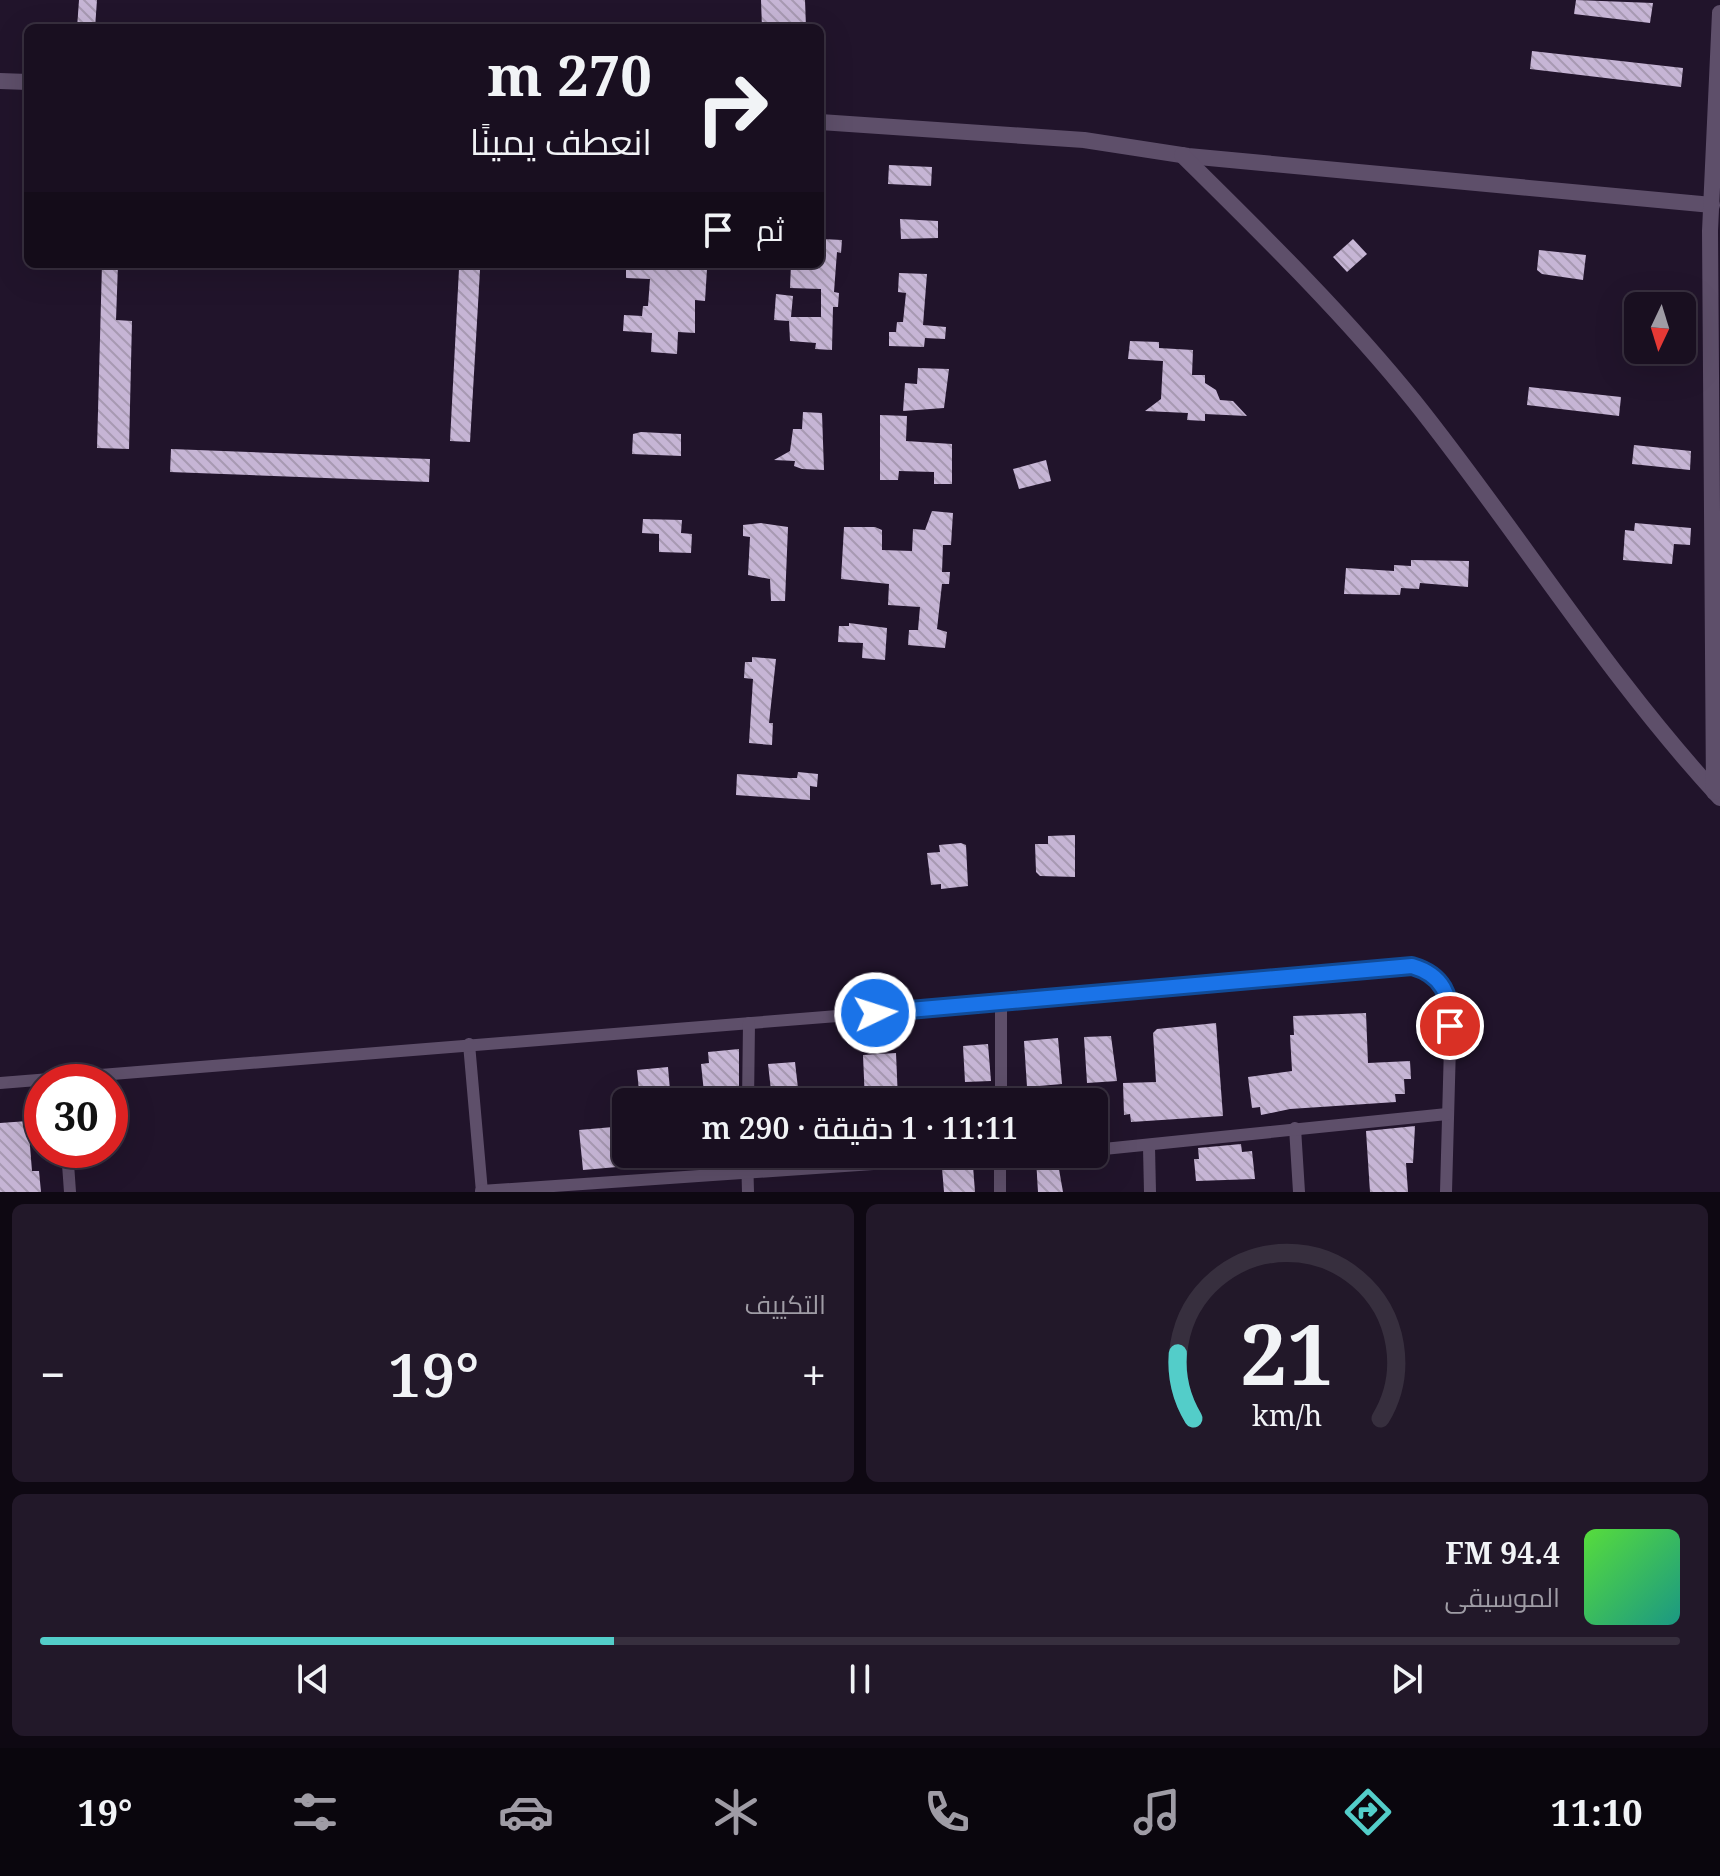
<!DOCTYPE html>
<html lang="ar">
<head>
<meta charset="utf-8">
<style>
  :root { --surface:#190f20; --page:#221829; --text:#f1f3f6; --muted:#9f9ca5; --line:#372f3e; --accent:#53cdc9 }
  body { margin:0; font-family:"Noto Serif",Cairo,serif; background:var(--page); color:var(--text); direction:rtl; height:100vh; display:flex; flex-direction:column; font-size:30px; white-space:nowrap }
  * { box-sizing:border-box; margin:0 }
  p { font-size:26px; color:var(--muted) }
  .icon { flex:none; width:44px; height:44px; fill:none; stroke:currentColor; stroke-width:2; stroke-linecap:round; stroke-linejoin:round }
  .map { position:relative; height:1192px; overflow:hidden; direction:ltr }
  .side { display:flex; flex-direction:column; gap:12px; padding:12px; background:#0e0812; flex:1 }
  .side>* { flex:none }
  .top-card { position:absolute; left:24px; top:24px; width:800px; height:244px; border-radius:12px; box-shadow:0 8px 32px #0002,0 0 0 2px var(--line); direction:rtl; background:#190f20; color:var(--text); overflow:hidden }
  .needle { width:52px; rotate:184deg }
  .controls { position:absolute; left:1624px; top:292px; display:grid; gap:16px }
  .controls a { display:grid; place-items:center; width:72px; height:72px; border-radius:12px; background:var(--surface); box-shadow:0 8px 32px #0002,0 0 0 2px var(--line); font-size:40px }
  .speed { position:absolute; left:24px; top:1064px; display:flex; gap:16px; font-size:40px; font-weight:700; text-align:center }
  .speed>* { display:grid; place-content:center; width:104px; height:104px; border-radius:50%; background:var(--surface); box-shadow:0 8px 32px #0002,0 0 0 2px var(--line); line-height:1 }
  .speed .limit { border:12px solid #d22; background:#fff; color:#111 }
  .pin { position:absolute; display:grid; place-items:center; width:68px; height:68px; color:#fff; margin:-34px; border:4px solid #fff; border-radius:50%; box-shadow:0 2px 8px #0007 }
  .me { position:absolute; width:88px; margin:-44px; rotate:86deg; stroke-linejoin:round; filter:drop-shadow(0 0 6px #0008) }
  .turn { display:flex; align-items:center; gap:28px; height:168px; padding:0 40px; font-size:36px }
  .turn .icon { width:104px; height:104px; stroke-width:2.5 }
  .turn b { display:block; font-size:56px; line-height:68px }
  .then { display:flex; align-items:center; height:76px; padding:0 40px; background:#0003; gap:16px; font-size:30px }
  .big { font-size:60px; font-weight:600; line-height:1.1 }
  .side .widget { flex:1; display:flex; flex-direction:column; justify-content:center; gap:12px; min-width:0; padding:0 28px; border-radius:12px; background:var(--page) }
  .side .dial { align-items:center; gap:0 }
  .dial svg { height:208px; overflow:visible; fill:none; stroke:var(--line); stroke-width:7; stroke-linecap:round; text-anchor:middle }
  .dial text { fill:var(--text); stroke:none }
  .song { display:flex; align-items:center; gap:24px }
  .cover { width:96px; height:96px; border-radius:12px; background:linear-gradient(135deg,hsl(110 70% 55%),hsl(170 70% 35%)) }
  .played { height:8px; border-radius:4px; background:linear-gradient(90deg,var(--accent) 35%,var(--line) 35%) }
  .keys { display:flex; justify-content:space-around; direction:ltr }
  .heat { display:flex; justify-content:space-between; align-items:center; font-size:44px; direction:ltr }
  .side .tiles { flex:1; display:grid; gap:12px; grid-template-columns:1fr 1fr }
  .widget:last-child { grid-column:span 2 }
  .trip { position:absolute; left:612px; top:1088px; width:496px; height:80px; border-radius:12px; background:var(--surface); box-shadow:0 8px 32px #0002,0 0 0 2px var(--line); font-weight:600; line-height:80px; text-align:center; direction:rtl }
  .tabs { display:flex; height:128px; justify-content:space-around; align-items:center; background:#0a060d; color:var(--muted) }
  .tabs .icon { width:56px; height:56px }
  .tabs .on { color:var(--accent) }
  .tabs b { font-size:36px; color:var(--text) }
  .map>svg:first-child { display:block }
</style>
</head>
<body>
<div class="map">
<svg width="1720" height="1192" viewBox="0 0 1720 1192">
  <defs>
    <pattern id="building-back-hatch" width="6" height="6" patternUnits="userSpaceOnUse" patternTransform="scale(2)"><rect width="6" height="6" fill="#c6b5d5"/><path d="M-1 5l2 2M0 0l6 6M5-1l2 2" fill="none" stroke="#a799b2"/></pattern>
  </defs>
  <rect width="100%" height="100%" fill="#21142b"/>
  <g fill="url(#building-back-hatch)">
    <path d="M79,0H97L95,28H77Z"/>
    <path d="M761,0H805L806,27L762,28Z"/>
    <path d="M1576,0L1653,3L1650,23L1574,14Z"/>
    <path d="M1532,51L1683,68L1681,87L1530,69Z"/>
    <path d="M889,165L932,167L931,186L888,184Z"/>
    <path d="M900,219L938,221V238L901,239Z"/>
    <path d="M822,239L842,240L841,253L837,252L834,292L839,293L838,307H833L832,350L815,349L816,343L790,341L789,321L774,320L776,294L793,296L791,317H821V289L790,288L791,264H821Z"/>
    <path d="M1353,239L1367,254L1347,272L1333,257Z"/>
    <path d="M1539,250L1586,255L1583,280L1542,274L1537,270Z"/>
    <path d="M102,264H118L116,320L132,321L129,449L97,448Z"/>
    <path d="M626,264H697V269H707L705,301L695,300V333L678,332L677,354L651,352L652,333L623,331L624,315L642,316L643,306H648L650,279L626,278Z"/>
    <path d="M459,269L480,270L470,442L450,441Z"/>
    <path d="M899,273L927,274L923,325L946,327L945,339L925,338L924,347L889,346V332H896L897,322H903L906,293L898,292Z"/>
    <path d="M1130,341L1159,342V348L1193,350L1192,375H1205V383L1216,390L1220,400L1233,401L1247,416L1205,414V421L1187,420L1188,413L1145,411L1161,399L1163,361L1128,359Z"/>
    <path d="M918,368L949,369L944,408L903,411L905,383L917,384Z"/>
    <path d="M1529,387L1621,397L1619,416L1527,405Z"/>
    <path d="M803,412L822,413L824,470L802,469L794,466L795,461L774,460L790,451L793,429H802Z"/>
    <path d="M880,415L907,416L906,441L952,444V484H934V472L899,471L898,480H880Z"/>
    <path d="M641,432L681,434V456L632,454L633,434Z"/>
    <path d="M1634,445L1691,451L1690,470L1632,464Z"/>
    <path d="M171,449L430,459L429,482L170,472Z"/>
    <path d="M1046,460L1051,481L1019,489L1013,469Z"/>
    <path d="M932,511L953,513L951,545H943L942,572H950L949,584H942L937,629L947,632L945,648L908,645L909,630H918L920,607L888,605L889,584L841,579L844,527H875L882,530V550L912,551L913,529L925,530Z"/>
    <path d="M643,519L682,520L681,533L692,534L691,553L659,552V534L642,533Z"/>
    <path d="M761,523L788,527L785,601H771L770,579L748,575L750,537L743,536V525Z"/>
    <path d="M1635,523L1691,528L1690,545L1674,544L1672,564L1623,560L1625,530L1634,531Z"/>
    <path d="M1411,560L1469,561L1468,587L1420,583L1419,589L1401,588L1400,595L1344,594L1346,568L1394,571V565L1411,566Z"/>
    <path d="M849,623L887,628L885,660L862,658L863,643L838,642L839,626H849Z"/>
    <path d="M752,657L776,659L769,723H773L772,745L749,743L753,679L744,678L745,662H752Z"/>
    <path d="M798,772L818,774L817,787L810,786V800L736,795L737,774L789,778H797Z"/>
    <path d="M1075,835V877L1040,876L1036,872L1035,844H1048V836Z"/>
    <path d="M961,843L966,845L968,886L941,889V884L931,885L927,853L940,852L939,845Z"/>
    <path d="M1366,1013L1368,1063L1410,1061L1411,1079H1404L1405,1094H1395L1396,1102L1290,1109L1261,1115L1260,1107L1252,1108L1248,1077L1292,1071L1290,1035H1294L1293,1016Z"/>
    <path d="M1216,1023L1223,1116L1131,1122L1130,1114L1124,1115L1123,1083L1156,1082L1153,1033L1157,1029Z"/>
    <path d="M1111,1036L1117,1081L1087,1083L1084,1037Z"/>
    <path d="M1058,1038L1062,1084L1027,1087L1024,1041Z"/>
    <path d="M988,1044L991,1081L965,1082L963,1046Z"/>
    <path d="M739,1049V1102H705L701,1064L709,1063L708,1052Z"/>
    <path d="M896,1053L898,1100L865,1102L863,1055Z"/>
    <path d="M795,1062L799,1097L772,1099L768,1064Z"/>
    <path d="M668,1067L671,1102H640L637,1070Z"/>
    <path d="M28,1121L32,1171H39L41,1192H0V1123Z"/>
    <path d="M1415,1126L1413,1163H1406L1408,1192H1370L1366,1131Z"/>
    <path d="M613,1127L617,1167L583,1170L579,1130Z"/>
    <path d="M1241,1144L1242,1152L1252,1151L1255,1179L1196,1181L1194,1159H1199L1198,1148Z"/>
    <path d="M1057,1158L1063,1192H1038L1036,1159Z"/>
    <path d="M973,1166L975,1192H944L942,1168Z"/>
  </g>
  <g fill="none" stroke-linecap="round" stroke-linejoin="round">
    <g stroke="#5e4f6a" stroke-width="12">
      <path d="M469,1044L482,1192"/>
      <path d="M0,1083L1001,1003L1412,966C1436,973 1447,985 1451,1009L1446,1192"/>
      <path d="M748,1102L749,1023"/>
      <path d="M1001,1102V1003"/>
      <path d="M1295,1128L1299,1192"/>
      <path d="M1149,1147L1150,1192"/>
      <path d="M67,1150L70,1192"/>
      <path d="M1094,1150L1447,1114"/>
      <path d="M747,1154L748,1192"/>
      <path d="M481,1191L1018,1154"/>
      <path d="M1000,1192V1154"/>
    </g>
    <g stroke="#5e4f6a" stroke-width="16">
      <path d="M0,81L28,82"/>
      <path d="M820,122L1084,140L1188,156L1712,205"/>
      <path d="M1182,155C1262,234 1343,313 1414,401C1518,531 1606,675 1720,798"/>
      <path d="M1714,792L1710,231L1720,13"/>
    </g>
  </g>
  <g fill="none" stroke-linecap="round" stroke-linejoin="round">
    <g stroke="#114b97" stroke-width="20">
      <path id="route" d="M875,1013L1412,966C1443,975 1451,995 1450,1026"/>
    </g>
    <use href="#route" stroke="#1a73e8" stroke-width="14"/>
  </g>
</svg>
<div class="controls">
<a><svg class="needle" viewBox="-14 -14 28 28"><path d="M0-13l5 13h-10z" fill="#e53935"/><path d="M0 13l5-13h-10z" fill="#9f9ca5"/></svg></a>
</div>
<div class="speed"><div class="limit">30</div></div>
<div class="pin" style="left:1450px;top:1026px;background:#d93025"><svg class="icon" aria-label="arrive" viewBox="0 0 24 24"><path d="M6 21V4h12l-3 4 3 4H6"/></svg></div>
<svg class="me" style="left:875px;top:1013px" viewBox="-20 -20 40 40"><circle r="17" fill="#1a73e8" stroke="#fff" stroke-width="3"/><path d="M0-11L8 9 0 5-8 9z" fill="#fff"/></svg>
<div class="trip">11:11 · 1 دقيقة · 290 m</div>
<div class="top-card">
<div class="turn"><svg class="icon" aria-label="right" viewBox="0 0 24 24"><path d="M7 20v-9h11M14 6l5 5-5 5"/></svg><div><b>270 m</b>انعطف يمينًا</div></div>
<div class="then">ثم<svg class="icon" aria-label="arrive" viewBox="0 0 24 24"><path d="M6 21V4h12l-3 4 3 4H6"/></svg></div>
</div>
</div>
<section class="side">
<div class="tiles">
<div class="widget dial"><svg viewBox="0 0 100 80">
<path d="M14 69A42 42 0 1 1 86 69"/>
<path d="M14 69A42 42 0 0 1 8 44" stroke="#53cdc9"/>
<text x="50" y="56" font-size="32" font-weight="700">21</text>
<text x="50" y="72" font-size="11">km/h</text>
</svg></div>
<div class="widget"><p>التكييف</p>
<div class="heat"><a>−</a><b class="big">19°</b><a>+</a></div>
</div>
<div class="widget">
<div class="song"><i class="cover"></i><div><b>94.4 FM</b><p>الموسيقى</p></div></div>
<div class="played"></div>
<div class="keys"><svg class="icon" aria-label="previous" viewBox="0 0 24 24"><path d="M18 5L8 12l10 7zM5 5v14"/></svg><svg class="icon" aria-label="pause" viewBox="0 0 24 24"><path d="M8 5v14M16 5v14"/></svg><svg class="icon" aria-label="next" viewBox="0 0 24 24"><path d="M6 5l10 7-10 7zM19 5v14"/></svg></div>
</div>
</div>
</section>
<nav class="tabs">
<b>11:10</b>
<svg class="icon on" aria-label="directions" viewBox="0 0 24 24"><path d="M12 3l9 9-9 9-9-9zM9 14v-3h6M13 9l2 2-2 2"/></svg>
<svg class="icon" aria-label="music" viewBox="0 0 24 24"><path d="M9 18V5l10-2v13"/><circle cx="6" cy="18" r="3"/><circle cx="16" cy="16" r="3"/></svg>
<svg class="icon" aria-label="phone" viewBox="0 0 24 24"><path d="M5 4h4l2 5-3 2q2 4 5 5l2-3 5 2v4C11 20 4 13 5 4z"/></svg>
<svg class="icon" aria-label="climate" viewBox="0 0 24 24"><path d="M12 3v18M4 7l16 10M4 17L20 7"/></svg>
<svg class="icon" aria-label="car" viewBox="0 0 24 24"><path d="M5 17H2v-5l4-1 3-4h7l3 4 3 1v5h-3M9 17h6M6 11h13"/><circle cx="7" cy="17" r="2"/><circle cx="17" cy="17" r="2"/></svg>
<svg class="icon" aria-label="filters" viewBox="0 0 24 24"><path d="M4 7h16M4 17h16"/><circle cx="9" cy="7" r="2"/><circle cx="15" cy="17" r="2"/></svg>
<b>19°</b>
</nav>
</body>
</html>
